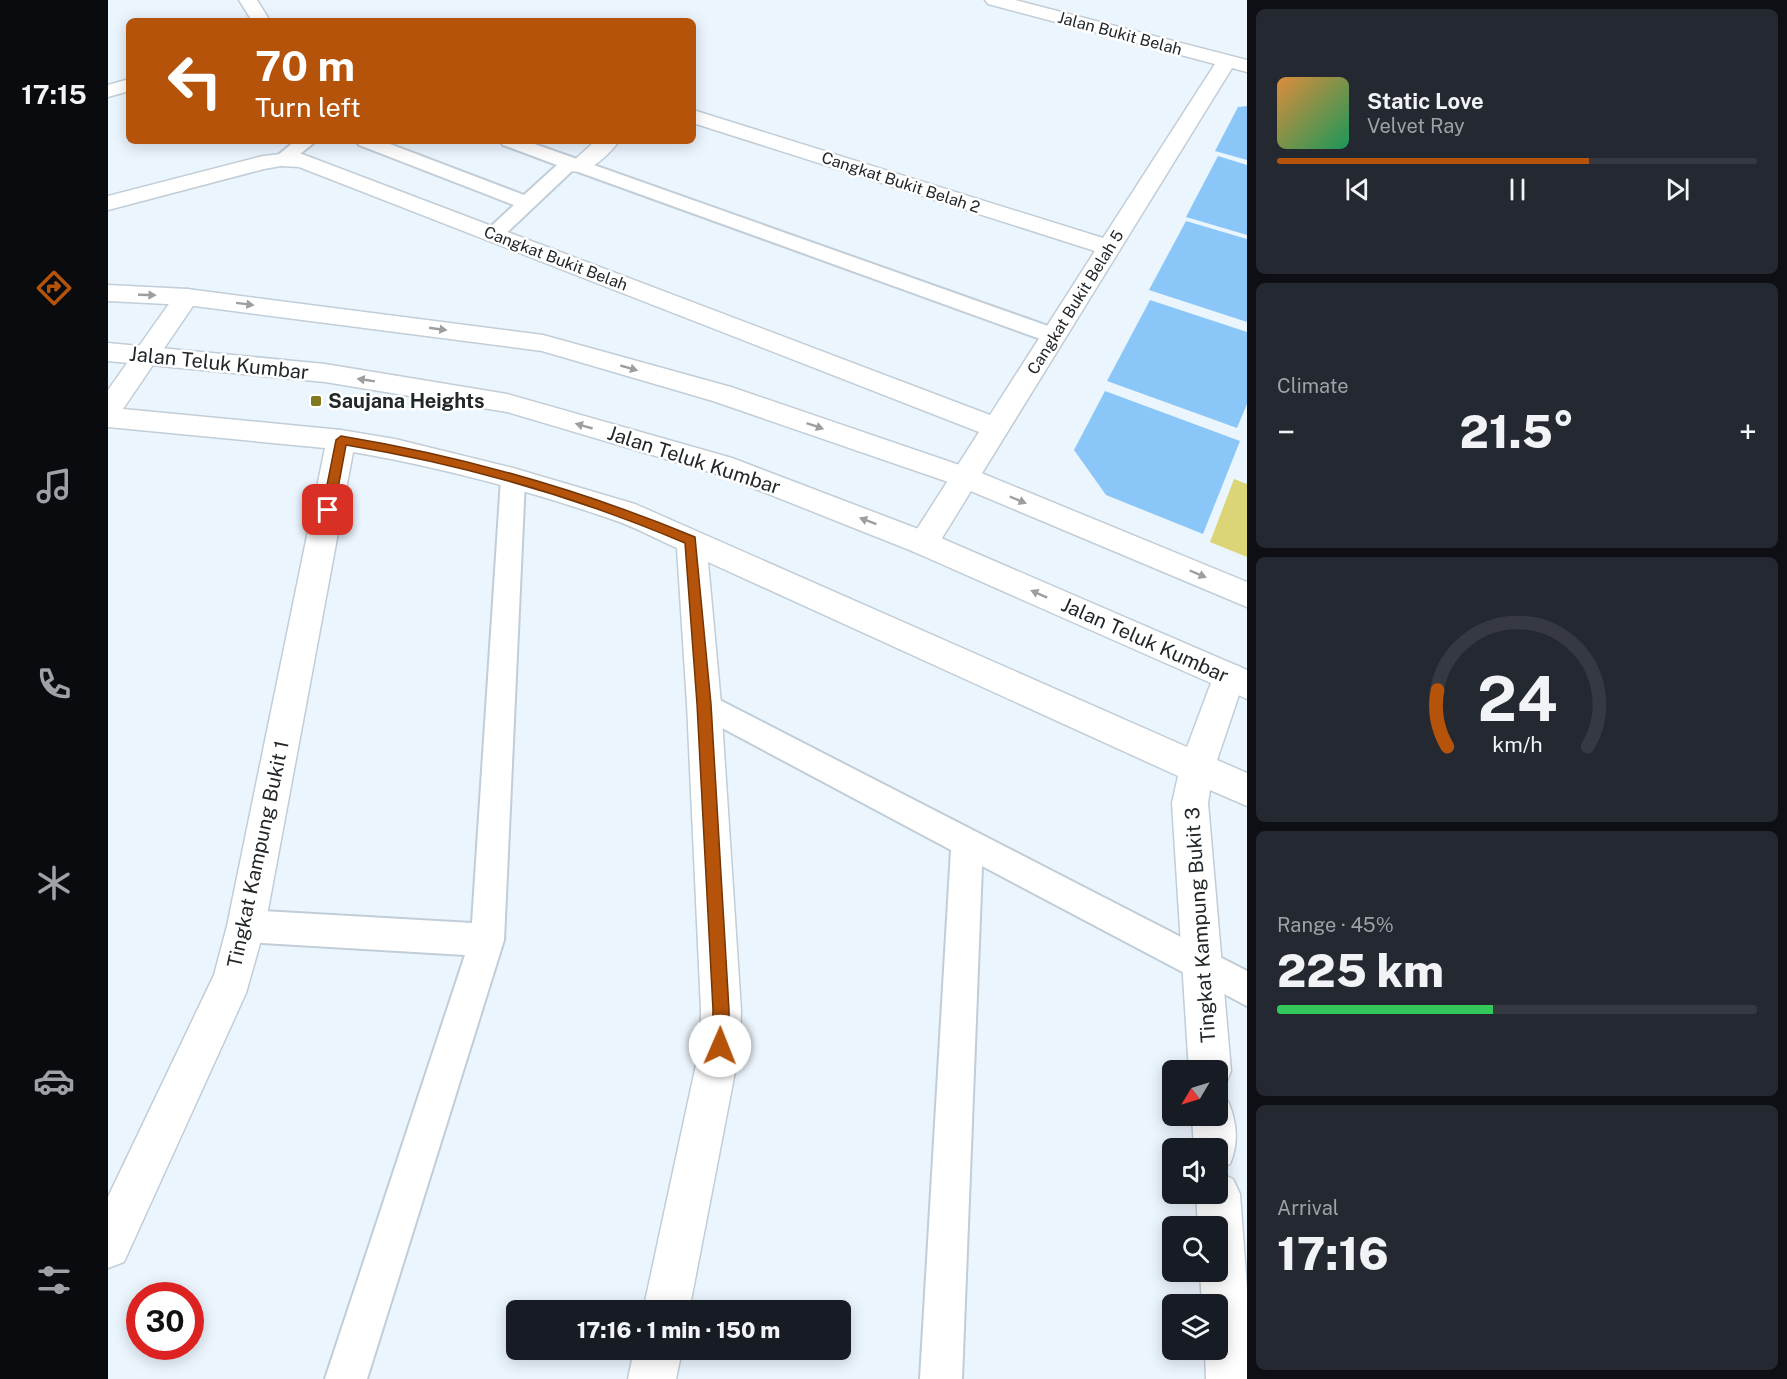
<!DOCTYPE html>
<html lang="en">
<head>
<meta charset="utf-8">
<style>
  :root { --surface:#171b24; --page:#242831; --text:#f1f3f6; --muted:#9ea1a6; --line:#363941; --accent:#b45309 }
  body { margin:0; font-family:"Public Sans",sans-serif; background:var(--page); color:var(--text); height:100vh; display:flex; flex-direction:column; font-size:22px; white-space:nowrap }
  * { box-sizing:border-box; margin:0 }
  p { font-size:20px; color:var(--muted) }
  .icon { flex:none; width:33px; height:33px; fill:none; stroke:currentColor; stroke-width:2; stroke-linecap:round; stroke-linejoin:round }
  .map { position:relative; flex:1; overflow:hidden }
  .drawer { display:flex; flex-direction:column; gap:9px; padding:9px; background:#0d0f14; width:540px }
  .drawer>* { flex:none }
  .hud { position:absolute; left:18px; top:18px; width:570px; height:126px; border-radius:9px; box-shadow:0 3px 15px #0003; background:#b45309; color:#fff; overflow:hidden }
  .needle { width:39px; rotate:232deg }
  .tools { position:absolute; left:1054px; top:1060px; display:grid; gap:12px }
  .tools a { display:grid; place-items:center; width:66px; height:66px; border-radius:9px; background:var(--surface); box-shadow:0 3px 15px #0003; font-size:30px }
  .speed { position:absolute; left:18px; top:1282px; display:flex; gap:12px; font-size:30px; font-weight:700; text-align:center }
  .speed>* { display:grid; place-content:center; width:78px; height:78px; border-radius:50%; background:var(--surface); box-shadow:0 3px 15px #0003; line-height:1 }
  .speed .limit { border:9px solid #d22; background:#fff; color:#111 }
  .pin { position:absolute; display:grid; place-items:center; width:51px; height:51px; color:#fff; margin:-26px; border-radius:12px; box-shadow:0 3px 9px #0006 }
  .me { position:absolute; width:66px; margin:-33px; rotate:1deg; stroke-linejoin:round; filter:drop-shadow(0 0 4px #0008) }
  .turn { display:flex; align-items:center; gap:21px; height:126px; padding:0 30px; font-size:27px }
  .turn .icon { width:78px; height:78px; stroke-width:2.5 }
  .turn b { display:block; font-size:42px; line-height:51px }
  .big { font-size:45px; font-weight:800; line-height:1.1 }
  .drawer .tile { flex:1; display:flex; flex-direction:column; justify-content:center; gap:9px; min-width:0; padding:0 21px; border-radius:9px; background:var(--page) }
  .drawer .dial { align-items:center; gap:0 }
  .dial svg { height:156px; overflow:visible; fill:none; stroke:var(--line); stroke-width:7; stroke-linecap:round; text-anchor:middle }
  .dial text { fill:var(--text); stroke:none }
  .song { display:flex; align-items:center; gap:18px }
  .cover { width:72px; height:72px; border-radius:9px; background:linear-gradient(135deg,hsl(30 70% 55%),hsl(150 70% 35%)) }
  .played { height:6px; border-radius:3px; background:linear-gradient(90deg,var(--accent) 65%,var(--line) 65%) }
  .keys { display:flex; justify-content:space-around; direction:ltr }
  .heat { display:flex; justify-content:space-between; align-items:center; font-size:33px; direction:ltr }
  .charge { height:9px; border-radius:4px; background:linear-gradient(90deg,#34c759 45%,var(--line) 0) }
  .trip { position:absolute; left:398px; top:1300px; width:345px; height:60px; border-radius:9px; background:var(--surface); box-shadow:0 3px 15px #0003; font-weight:800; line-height:60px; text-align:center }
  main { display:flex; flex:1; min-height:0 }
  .dock { display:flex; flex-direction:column; width:108px; justify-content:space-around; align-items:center; background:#090b0e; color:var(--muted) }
  .dock .icon { width:42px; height:42px }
  .dock .on { color:var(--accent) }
  .dock b { font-size:27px; color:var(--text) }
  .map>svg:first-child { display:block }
</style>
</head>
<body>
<main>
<nav class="dock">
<b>17:15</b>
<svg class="icon on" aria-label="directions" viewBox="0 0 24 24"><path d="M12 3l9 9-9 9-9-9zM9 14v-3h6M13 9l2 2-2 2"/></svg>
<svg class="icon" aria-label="music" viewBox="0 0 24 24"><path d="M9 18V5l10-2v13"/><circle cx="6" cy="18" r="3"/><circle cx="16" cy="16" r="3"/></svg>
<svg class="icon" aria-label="phone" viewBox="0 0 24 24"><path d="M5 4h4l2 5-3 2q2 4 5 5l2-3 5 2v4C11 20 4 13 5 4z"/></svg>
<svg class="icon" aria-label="climate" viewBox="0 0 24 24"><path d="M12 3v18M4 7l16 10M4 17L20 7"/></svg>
<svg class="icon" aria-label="car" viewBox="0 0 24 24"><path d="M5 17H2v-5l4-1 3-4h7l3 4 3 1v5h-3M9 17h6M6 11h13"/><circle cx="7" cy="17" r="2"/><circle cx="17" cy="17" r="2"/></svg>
<svg class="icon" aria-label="filters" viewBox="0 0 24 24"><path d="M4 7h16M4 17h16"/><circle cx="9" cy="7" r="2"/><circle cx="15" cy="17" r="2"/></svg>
</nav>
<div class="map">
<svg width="1139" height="1379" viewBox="0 0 1139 1379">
  <rect width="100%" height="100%" fill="#ebf5fd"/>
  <path fill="#dbd578" d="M1126,479L1139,484V557L1102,542Z"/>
  <g fill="#8ac7f8">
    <path d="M1139,106V160L1107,151L1130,107Z"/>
    <path d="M1110,156L1139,165V235L1078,217Z"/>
    <path d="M1078,221L1139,239V322L1041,290Z"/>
    <path d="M1042,300L1139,332V404L1129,428L999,381Z"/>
    <path d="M997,391L1132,441L1095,534L998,495L966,450Z"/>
  </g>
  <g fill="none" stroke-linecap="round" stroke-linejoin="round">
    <g stroke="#c1cdd7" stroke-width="4">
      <g id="service">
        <path d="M187,141H208L180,164H166L164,160Z"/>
        <path d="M248,141H274L416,195L449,165L395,145L392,141H418L954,331L957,336L954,341L946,343L938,341L465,170L393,238H379L376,234L379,230L406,205L251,145Z"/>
        <path d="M405,470L414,473L417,479L396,940L259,1379H217L357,955L138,942L126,937L122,926L126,915L138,910L364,923L393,479L396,473Z"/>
        <path d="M596,692L1139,971V1006L874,866L854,1379H812L843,850L586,713L582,704L586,695Z"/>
      </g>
    </g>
    <g stroke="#c1cdd7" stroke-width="3">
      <g id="minor">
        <path d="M131,0H149L162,21H144Z"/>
        <path d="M877,0H907L1139,60V72L1124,68L826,551L815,555L804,551L800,543L871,432L191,167L173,166L156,169L0,210V196L155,156L173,154H194L882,415L987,251L585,123V110L995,238L1107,64L880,4Z"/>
        <path d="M21,79V91L0,97V85Z"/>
        <path d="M487,141H511C501,155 480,175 463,171L460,166Z"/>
        <path d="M79,289L88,291L91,297L15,409L233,430L287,439L405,468L527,504L1079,747L1109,667L1121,663L1133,667L1137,677L1109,760L1139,773V806L1102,790L1100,803L1123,1071L1117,1086L1110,1088V1071H1081L1064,803L1070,776L600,562L613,704L633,1010L632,1046L581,1311H535L592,1046L593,1010L579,704L569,548C548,539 527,527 506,520C422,491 332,467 245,452L157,926L138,993L16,1262L0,1268V1197L106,975L119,926L217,448L0,427V390L70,291Z"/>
        <path d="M1110,1097L1120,1101C1129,1122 1131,1143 1122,1164L1110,1169V1149H1086L1084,1116H1110Z"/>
        <path d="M1110,1172L1125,1179L1132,1194L1139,1288V1379H1098L1097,1350H1110V1305H1094L1092,1272H1110V1227H1090L1088,1194H1110Z"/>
        <path d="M526,1350H574L568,1379H520Z"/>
      </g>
    </g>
    <g stroke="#c1cdd7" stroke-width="3">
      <g id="trunk">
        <path d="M0,285L79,289L435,335L623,387L866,470L1139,582V607L846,484L605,401L434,351L79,305L0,301Z"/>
        <path d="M0,343L217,364L399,394L624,458L826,535L1139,670V699L804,551L615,476L399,412L217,382L0,361Z"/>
      </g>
    </g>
    <use href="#service" fill="#fff" fill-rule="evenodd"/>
    <use href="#minor" fill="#fff" fill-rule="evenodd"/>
    <use href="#trunk" fill="#fff" fill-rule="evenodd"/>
  </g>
  <defs><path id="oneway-solid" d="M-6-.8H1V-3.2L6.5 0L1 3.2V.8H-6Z" transform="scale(1.5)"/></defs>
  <g fill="#9c9e9f">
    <use href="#oneway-solid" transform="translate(39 295) rotate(2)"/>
    <use href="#oneway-solid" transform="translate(137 304) rotate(7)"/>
    <use href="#oneway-solid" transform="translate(330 329) rotate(8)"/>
    <use href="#oneway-solid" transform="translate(521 368) rotate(16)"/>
    <use href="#oneway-solid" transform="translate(258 380) rotate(-171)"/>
    <use href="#oneway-solid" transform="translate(476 426) rotate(-164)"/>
    <use href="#oneway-solid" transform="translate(707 426) rotate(19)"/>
    <use href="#oneway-solid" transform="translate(910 500) rotate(23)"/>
    <use href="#oneway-solid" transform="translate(760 521) rotate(-159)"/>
    <use href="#oneway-solid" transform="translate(1090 574) rotate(23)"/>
    <use href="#oneway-solid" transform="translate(931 594) rotate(-156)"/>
  </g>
  <path fill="#b45309" stroke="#753606" stroke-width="1.5" d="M233,436C354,456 474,490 587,537L603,704L621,1010V1046L618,1052L612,1054L607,1052L604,1046L605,1010L589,704L577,543C469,497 353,464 238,445L226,510L220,514L214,510L228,440Z"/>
  <rect fill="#80791f" stroke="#fff" stroke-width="2" x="202" y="395" width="12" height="12" rx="3"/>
  <g text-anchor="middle" stroke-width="5" stroke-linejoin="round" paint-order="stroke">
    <g font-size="16" fill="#22272a" stroke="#fff">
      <text transform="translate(1012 33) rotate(15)" y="6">Jalan Bukit Belah</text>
      <text transform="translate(793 182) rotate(18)" y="6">Cangkat Bukit Belah 2</text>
      <text transform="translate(448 258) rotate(21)" y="6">Cangkat Bukit Belah</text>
      <text transform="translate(967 302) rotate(-58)" y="6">Cangkat Bukit Belah 5</text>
    </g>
    <g font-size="20" fill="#22272a" stroke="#fff">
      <text transform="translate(111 363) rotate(6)" y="7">Jalan Teluk Kumbar</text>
      <text transform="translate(586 460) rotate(18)" y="7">Jalan Teluk Kumbar</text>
      <text transform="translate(1037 640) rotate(24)" y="7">Jalan Teluk Kumbar</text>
      <text transform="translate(150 854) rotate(-78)" y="7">Tingkat Kampung Bukit 1</text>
      <text transform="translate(1092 925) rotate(-94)" y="7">Tingkat Kampung Bukit 3</text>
    </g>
    <g font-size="20" font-weight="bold" fill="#22272a" stroke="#fff" text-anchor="start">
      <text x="220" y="408">Saujana Heights</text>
    </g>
  </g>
</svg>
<div class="tools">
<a><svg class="needle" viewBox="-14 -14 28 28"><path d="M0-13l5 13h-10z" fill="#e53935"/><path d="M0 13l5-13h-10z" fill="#9ea1a6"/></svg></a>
<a><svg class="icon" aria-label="sound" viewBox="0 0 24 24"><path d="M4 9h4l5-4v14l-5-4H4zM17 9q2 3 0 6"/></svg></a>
<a><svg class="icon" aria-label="search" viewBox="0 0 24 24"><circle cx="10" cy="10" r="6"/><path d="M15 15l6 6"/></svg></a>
<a><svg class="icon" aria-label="layers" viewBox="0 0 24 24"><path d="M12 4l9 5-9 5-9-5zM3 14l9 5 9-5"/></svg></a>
</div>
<div class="speed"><div class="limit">30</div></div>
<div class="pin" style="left:220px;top:510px;background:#d93025"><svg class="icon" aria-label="arrive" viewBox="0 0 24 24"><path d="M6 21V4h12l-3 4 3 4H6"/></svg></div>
<svg class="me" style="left:612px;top:1046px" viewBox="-20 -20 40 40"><circle r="19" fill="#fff"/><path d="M0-13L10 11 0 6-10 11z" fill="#b45309"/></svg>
<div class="trip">17:16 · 1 min · 150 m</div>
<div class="hud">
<div class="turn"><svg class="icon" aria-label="left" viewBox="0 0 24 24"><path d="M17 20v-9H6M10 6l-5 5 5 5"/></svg><div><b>70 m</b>Turn left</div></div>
</div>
</div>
<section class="drawer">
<div class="tile">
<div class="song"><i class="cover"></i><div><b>Static Love</b><p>Velvet Ray</p></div></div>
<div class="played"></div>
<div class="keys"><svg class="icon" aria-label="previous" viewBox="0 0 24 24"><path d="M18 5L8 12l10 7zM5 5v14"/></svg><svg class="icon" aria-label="pause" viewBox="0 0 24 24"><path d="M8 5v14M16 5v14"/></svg><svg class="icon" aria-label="next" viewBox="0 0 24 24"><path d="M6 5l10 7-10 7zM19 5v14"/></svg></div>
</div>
<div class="tile"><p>Climate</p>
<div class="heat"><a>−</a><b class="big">21.5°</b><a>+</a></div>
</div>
<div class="tile dial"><svg viewBox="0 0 100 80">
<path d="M14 69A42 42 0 1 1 86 69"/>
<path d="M14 69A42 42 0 0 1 9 40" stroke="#b45309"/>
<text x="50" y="56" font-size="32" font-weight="700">24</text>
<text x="50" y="72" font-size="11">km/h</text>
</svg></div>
<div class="tile"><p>Range · 45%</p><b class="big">225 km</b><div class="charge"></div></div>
<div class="tile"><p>Arrival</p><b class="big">17:16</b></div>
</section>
</main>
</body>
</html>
